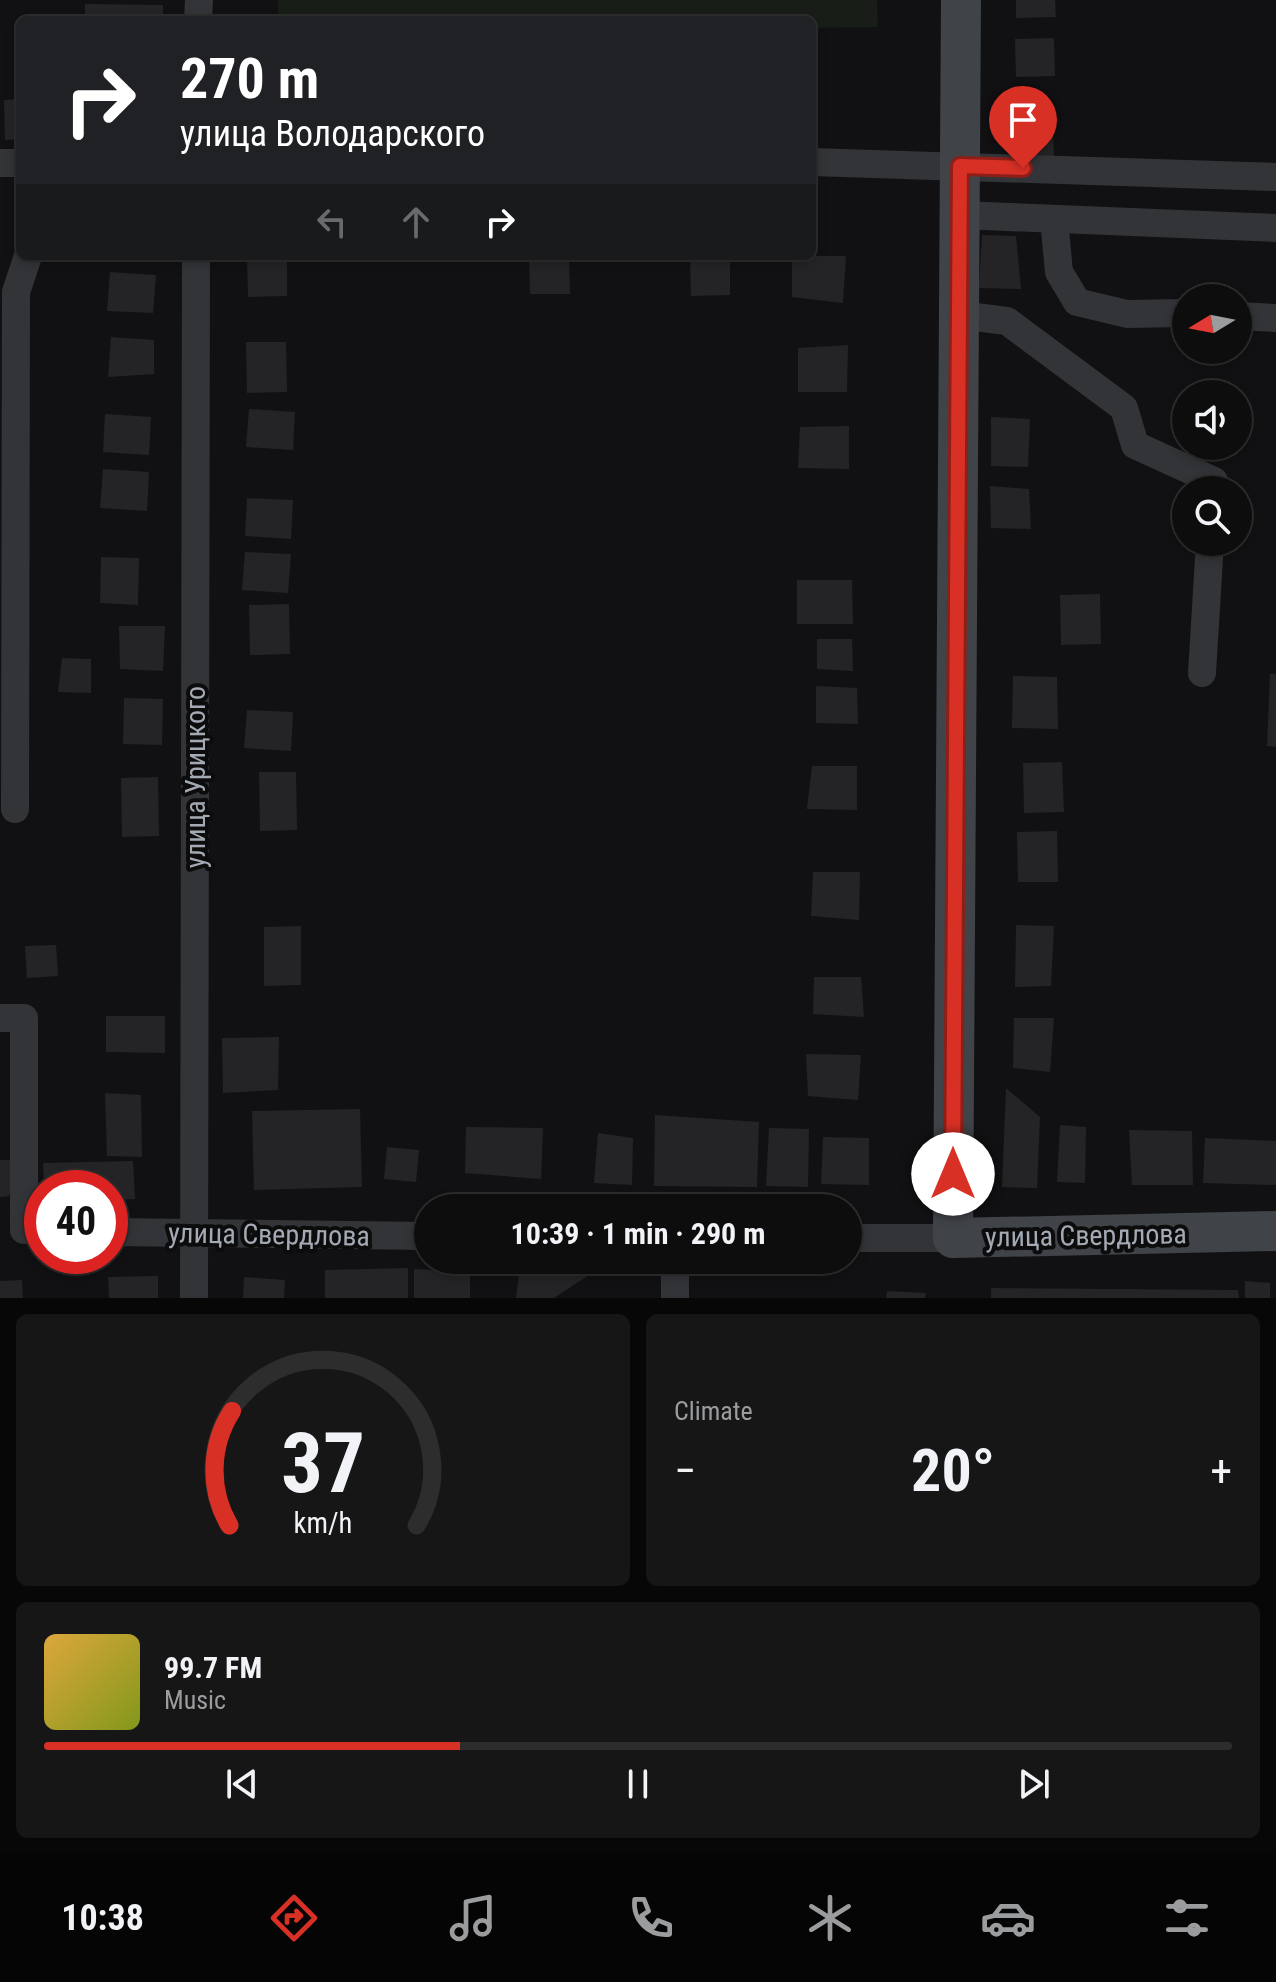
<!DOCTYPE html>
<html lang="en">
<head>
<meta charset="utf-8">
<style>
  :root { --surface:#0d0d0e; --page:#161617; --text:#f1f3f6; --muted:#9a9c9e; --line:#2d2d2e; --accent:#d93025 }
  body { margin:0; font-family:"Roboto Condensed",sans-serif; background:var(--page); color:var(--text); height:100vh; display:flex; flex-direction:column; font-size:30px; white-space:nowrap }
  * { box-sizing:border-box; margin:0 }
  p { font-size:26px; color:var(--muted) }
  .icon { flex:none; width:44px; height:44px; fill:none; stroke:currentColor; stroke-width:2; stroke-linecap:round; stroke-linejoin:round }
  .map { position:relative; height:1298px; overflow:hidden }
  .sheet { display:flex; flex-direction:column; gap:16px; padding:16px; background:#070708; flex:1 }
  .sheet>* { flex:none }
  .guide { position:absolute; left:16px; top:16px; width:800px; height:244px; border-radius:12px; box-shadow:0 4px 12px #0003,0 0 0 2px var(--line); background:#202124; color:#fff; overflow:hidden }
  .needle { width:52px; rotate:260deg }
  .tools { position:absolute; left:1172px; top:284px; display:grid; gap:16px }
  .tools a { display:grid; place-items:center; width:80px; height:80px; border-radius:50%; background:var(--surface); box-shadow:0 4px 12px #0003,0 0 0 2px var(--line); font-size:40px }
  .speed { position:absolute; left:24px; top:1170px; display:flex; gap:16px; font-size:40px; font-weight:700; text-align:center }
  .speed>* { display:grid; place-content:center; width:104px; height:104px; border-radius:50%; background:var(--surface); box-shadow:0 4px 12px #0003,0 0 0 2px var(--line); line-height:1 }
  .speed .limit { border:12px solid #d22; background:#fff; color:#111 }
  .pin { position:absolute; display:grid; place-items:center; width:68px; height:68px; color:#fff; margin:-82px -34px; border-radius:50% 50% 50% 0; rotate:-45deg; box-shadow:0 0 8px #0007 }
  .pin .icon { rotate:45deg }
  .me { position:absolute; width:88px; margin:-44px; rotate:0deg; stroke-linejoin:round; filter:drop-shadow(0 0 6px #0008) }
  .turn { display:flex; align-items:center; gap:28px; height:168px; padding:0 32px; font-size:36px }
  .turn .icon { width:104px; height:104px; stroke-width:2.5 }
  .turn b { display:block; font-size:56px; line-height:68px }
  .lanes { display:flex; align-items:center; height:76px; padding:0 32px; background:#0003; justify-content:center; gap:40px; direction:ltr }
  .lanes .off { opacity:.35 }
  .big { font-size:60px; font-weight:700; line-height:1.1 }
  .sheet .card { flex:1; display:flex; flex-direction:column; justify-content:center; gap:12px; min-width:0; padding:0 28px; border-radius:12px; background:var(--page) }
  .sheet .dial { align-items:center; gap:0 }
  .dial svg { height:208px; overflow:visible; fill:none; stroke:var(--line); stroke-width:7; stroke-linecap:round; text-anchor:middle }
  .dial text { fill:var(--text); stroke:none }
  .song { display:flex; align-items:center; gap:24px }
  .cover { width:96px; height:96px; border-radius:12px; background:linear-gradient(135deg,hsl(40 70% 55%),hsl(70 70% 35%)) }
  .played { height:8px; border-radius:4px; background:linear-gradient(90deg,var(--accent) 35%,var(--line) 35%) }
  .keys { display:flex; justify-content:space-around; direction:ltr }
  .heat { display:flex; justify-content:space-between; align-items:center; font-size:44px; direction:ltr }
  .sheet .tiles { flex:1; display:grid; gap:16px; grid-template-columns:1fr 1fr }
  .card:last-child { grid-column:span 2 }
  .trip { position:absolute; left:414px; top:1194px; width:448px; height:80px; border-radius:40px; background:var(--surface); box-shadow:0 4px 12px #0003,0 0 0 2px var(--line); font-weight:700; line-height:80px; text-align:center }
  .menu { display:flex; height:128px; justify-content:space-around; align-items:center; background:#050506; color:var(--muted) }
  .menu .icon { width:56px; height:56px }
  .menu .selected { color:var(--accent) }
  .menu b { font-size:36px; color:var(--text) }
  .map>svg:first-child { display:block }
</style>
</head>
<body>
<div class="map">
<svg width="1276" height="1298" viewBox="0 0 1276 1298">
  <rect width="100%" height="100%" fill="#111113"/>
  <path fill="#181d18" d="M278,0H877L878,27L812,28V20H278Z"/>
  <g fill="#242426">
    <path d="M1016,0H1055L1056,17L1016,18Z"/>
    <path d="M85,4L163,5V20H85Z"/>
    <path d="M1054,38L1055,76L1016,77L1015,39Z"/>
    <path d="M20,99V139L5,140L4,100Z"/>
    <path d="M1053,122L1054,161L1014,162L1013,123Z"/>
    <path d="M982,235L1016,236L1021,289L979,288Z"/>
    <path d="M247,256H287V296L248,297Z"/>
    <path d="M529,256H569L570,294H530Z"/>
    <path d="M690,256H730V295L691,296Z"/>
    <path d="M792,256H846L843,303L792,297Z"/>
    <path d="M110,272L156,275L153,313L107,311Z"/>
    <path d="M111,337L154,340V374L108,377Z"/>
    <path d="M246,342H286L287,392L247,393Z"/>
    <path d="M848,345L847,392H798V348Z"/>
    <path d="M249,409L295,412L293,450L246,447Z"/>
    <path d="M105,414L151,417L149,455L103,452Z"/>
    <path d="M991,417L1030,419L1028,467L991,466Z"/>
    <path d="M849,426V469L798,468L800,427Z"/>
    <path d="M103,469L149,472L147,511L100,508Z"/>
    <path d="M990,486L1029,489L1031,529L991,528Z"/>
    <path d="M247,498L293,500L291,539L245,536Z"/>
    <path d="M245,552L291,554L288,593L242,590Z"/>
    <path d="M101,557L139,558L138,605L100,603Z"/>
    <path d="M797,580H852L853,624H797Z"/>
    <path d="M1100,594L1101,644L1061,645L1060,595Z"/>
    <path d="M289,604L290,654L250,655L249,605Z"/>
    <path d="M119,626H165L163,671L120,669Z"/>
    <path d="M817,639H852L853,671L817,669Z"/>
    <path d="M62,658L91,659V693L58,692Z"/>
    <path d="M1270,674H1276V747L1267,746Z"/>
    <path d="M1013,676L1057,677L1058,729L1012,728Z"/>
    <path d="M816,686L857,688L858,724L816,723Z"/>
    <path d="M124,698L163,699L162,745L123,744Z"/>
    <path d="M247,710L293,712L291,751L244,748Z"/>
    <path d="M1062,762L1064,812L1024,813L1023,763Z"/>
    <path d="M812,766H857V810L807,809Z"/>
    <path d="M259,772H296L297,830L260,831Z"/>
    <path d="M158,777L159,836L122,837L121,778Z"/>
    <path d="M1057,831L1058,882H1018L1017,832Z"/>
    <path d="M813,872H860L859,920L811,916Z"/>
    <path d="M1016,925L1054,926L1051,986L1015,987Z"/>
    <path d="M301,926V985L264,986V927Z"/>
    <path d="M56,945L58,976L27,978L25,946Z"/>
    <path d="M814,977H861L864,1017L813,1014Z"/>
    <path d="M106,1016H165V1053L106,1052Z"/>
    <path d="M1014,1018H1054L1050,1072L1013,1068Z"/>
    <path d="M279,1037L278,1090L223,1093L222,1038Z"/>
    <path d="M806,1054L861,1055L858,1100L808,1096Z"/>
    <path d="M1006,1088L1040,1117L1037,1188L1002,1187Z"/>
    <path d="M105,1093L141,1095L142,1157L107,1156Z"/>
    <path d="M360,1109L362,1187L254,1190L252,1111Z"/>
    <path d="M655,1115L759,1122L757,1187L654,1186Z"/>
    <path d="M1060,1125L1086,1127L1085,1183L1057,1182Z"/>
    <path d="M466,1127L543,1128L541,1179L465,1173Z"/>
    <path d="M769,1128L809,1129L808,1187L766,1186Z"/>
    <path d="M1129,1130L1192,1131L1193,1185H1132Z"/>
    <path d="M598,1133L633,1138L632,1185L594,1183Z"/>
    <path d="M823,1137L869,1138V1185L821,1184Z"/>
    <path d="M1205,1138L1276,1141V1185L1203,1183Z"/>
    <path d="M387,1147L419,1150L416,1182L384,1179Z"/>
    <path d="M0,1160H21L9,1196L0,1197Z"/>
    <path d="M133,1161L135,1199L110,1200V1188H44L43,1163Z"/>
    <path d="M408,1268V1298H325V1270Z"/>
    <path d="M414,1269L470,1271V1298H414Z"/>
    <path d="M519,1274L589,1275L554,1298H516Z"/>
    <path d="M158,1276V1298H109L108,1277Z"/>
    <path d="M244,1277L285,1280L284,1298H243Z"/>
    <path d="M22,1280L23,1298H0V1281Z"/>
    <path d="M1245,1281L1270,1283V1298H1245Z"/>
    <path d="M991,1288L1238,1290L1239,1298H991Z"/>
    <path d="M887,1291L926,1293L925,1298H886Z"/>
  </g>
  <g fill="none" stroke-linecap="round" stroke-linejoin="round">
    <g stroke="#323437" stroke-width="28">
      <path d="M198,20L199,0"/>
      <path d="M812,162L1276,177"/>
      <path d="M0,163H20"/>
      <path d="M960,215L1276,228"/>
      <path d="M1054,219L1059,272L1077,302L1127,314L1186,313"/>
      <path d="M959,315L1007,321L1124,408L1135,445L1214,481L1213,490"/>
      <path d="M1238,316L1276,318"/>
      <path d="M1202,673L1210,542"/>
      <path d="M15,809L16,292L28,256"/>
      <path d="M0,1018H24V1230"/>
      <path d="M110,1232L428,1236"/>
      <path d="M848,1238H953"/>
      <path d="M194,1298L196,256"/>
      <path d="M675,1298V1260"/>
    </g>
    <path stroke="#404347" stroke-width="40" d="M961,0L953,1238L1276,1231"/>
  </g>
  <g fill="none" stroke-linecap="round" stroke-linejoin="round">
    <g stroke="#8d1f18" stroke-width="20">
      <path id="route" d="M953,1174L960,166L1023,168"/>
    </g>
    <use href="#route" stroke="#d93025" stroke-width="14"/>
  </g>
  <g text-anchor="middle" stroke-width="8" stroke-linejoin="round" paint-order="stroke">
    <g font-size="28" fill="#a3aab3" stroke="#0c0c0d">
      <text transform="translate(195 777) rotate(-90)" y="10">улица Урицкого</text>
      <text transform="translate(269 1234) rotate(1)" y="10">улица Свердлова</text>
      <text transform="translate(1086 1235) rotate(-1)" y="10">улица Свердлова</text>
    </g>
  </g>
</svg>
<div class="tools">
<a><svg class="needle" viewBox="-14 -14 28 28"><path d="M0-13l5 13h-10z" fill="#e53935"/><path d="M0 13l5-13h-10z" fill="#9a9c9e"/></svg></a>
<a><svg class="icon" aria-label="sound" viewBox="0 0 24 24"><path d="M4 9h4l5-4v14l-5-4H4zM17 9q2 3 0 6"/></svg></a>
<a><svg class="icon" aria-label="search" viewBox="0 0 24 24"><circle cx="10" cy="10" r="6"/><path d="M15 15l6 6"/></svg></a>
</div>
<div class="speed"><div class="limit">40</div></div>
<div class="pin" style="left:1023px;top:168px;background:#d93025"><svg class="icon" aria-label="arrive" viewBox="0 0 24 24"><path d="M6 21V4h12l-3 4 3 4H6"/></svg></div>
<svg class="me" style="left:953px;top:1174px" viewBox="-20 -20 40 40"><circle r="19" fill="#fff"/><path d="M0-13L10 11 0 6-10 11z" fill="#d93025"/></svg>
<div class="trip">10:39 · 1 min · 290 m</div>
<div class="guide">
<div class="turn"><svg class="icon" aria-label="right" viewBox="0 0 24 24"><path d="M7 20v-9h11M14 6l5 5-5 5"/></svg><div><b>270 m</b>улица Володарского</div></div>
<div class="lanes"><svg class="icon off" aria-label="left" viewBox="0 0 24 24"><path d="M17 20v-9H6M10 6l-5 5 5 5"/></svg><svg class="icon off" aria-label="ahead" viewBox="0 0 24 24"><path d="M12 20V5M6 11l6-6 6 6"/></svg><svg class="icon" aria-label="right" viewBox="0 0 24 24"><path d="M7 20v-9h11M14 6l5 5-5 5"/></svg></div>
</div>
</div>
<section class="sheet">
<div class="tiles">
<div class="card dial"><svg viewBox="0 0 100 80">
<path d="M14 69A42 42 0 1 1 86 69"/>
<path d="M14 69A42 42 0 0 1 15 25" stroke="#d93025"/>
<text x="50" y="56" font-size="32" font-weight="700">37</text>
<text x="50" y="72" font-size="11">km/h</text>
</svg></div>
<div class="card"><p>Climate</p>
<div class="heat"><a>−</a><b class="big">20°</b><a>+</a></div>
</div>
<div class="card">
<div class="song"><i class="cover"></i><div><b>99.7 FM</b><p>Music</p></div></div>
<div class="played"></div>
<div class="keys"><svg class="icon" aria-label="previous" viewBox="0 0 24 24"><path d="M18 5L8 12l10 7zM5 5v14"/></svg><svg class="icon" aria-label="pause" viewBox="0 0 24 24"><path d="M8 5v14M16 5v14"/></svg><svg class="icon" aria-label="next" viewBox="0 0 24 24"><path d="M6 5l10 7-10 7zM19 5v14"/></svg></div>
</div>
</div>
</section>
<nav class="menu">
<b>10:38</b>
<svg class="icon selected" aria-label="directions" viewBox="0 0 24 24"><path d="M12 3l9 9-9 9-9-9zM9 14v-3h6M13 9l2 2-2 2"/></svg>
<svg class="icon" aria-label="music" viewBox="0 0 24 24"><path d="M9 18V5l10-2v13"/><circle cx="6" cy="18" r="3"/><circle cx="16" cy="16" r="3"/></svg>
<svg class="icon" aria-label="phone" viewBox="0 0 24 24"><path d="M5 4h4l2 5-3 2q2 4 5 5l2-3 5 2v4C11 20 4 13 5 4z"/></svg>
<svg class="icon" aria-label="climate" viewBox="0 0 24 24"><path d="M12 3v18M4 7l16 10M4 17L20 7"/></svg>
<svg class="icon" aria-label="car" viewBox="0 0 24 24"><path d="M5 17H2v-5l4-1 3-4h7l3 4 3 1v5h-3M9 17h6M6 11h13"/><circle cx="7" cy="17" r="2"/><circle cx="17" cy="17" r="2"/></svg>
<svg class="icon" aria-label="filters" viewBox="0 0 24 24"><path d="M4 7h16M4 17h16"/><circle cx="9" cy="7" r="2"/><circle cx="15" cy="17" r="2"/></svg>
</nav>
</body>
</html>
